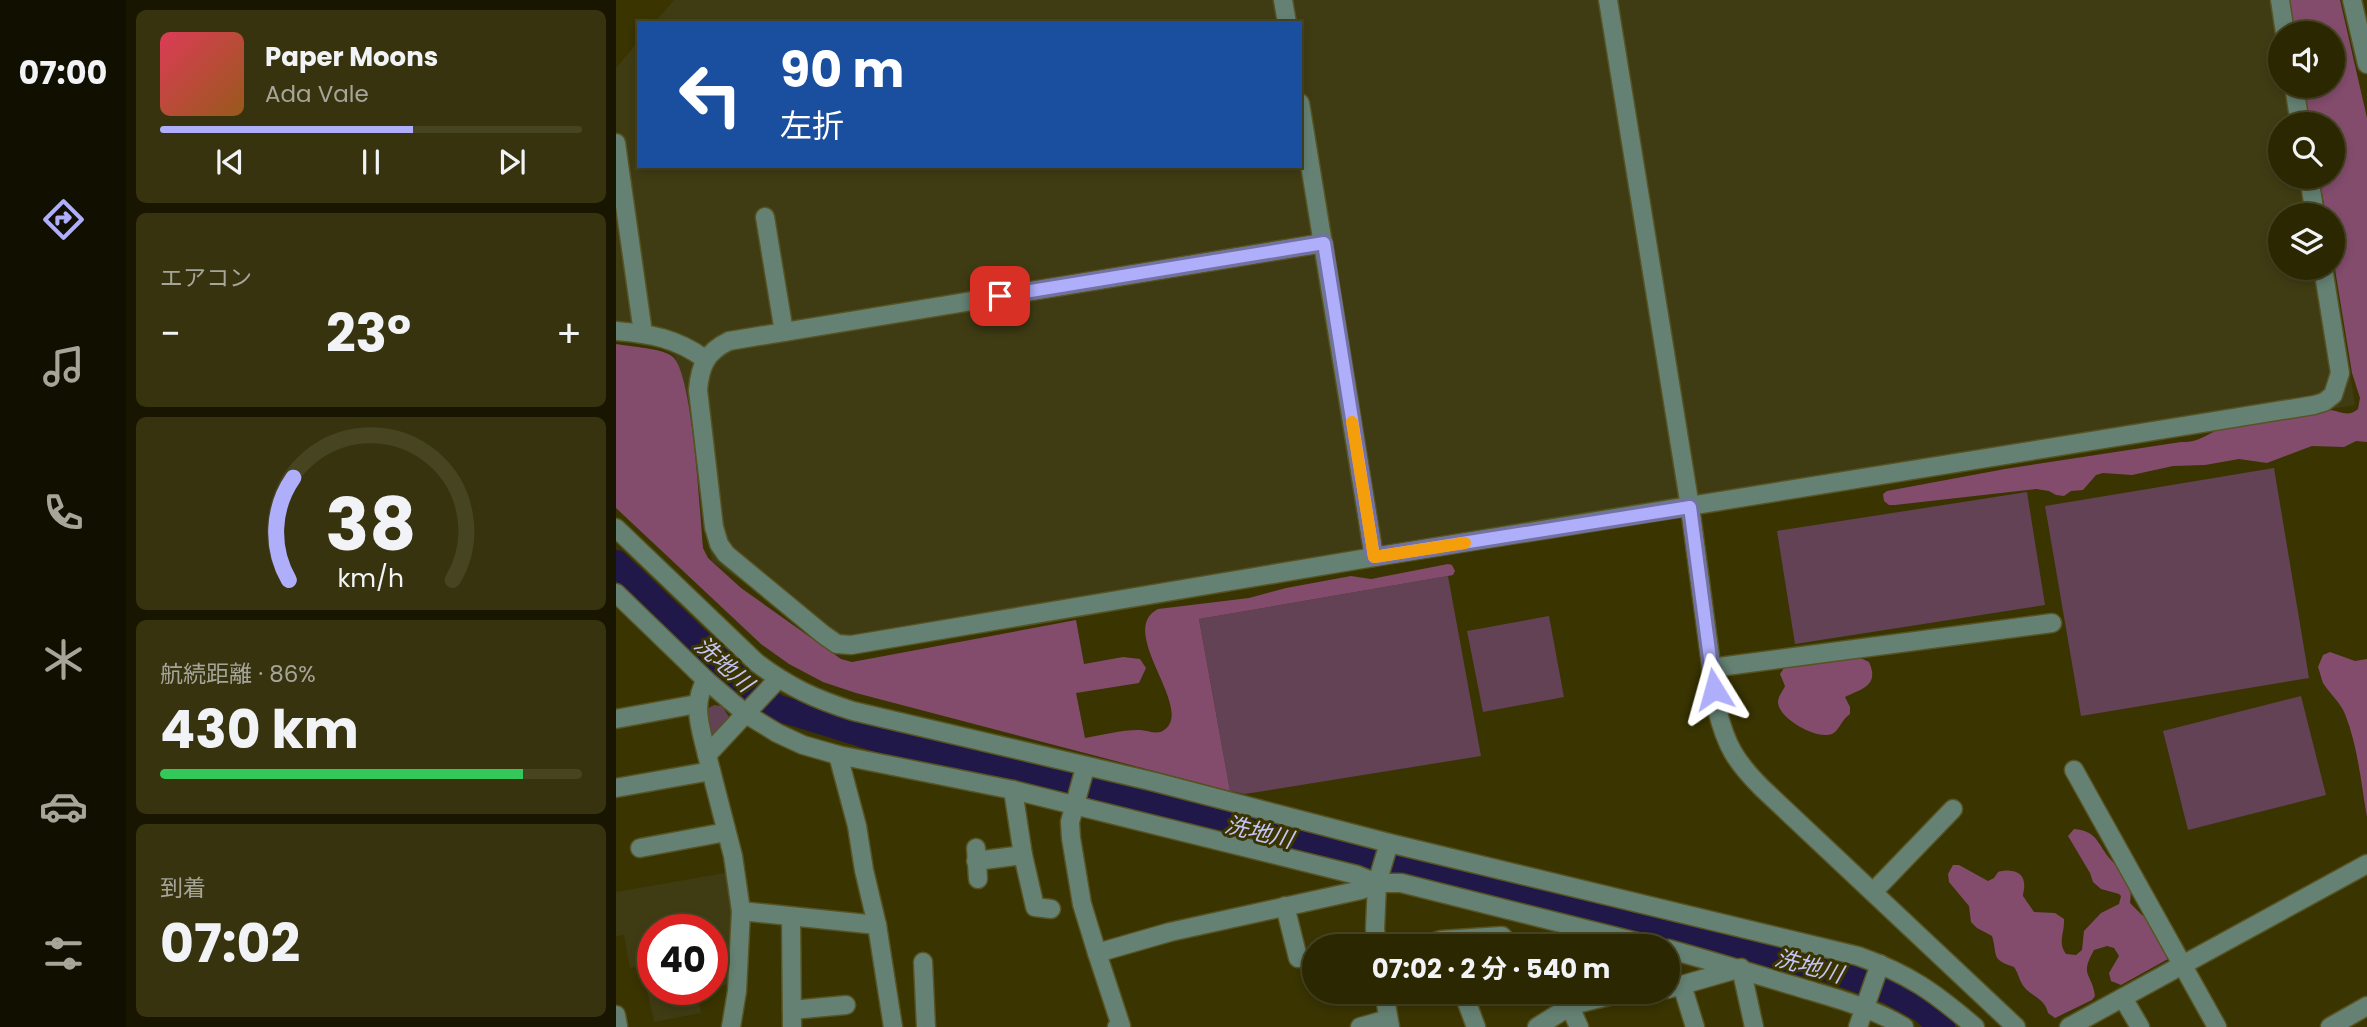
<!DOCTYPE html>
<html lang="ja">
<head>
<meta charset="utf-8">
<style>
  :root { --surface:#2b2700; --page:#37330f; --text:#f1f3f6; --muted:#a6a599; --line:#474422; --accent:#afaefa }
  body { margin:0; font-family:Poppins,"Noto Sans JP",sans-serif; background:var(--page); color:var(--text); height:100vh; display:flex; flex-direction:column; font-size:26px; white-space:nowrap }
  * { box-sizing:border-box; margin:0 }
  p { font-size:23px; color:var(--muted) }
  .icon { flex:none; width:38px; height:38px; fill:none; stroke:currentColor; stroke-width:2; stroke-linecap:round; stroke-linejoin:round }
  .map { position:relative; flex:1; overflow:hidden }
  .details { display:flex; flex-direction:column; gap:10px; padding:10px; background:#181500; width:490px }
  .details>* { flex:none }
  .hud { position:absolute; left:21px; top:21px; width:665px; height:147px; border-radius:0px; box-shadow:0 4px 10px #0003,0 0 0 2px var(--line); background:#1a4fa0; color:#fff; overflow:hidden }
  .tools { position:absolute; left:1652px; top:21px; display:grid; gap:14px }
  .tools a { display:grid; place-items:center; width:77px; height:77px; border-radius:50%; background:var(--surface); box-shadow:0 4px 10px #0003,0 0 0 2px var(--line); font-size:35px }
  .speed { position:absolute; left:21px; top:914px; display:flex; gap:14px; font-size:35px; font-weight:700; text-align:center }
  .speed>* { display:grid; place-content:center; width:91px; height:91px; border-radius:50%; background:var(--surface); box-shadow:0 4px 10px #0003,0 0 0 2px var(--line); line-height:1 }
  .speed .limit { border:10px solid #d22; background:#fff; color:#111 }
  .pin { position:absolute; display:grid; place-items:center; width:60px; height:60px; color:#fff; margin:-30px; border-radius:14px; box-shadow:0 4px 10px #0006 }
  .me { position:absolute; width:77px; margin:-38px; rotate:352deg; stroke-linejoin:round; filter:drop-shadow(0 0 5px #0008) }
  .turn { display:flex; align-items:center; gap:24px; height:147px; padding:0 28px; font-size:32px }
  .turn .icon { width:91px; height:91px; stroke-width:2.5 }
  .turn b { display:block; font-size:49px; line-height:60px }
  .big { font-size:52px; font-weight:700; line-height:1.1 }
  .details .tile { flex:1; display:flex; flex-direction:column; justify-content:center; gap:10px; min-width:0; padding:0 24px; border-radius:10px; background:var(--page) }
  .details .dial { align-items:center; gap:0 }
  .dial svg { height:182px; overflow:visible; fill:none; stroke:var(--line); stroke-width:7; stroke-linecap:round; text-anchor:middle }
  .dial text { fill:var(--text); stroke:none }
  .song { display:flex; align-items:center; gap:21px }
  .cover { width:84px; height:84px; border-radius:10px; background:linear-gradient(135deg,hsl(350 70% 55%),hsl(30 70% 35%)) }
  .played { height:7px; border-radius:4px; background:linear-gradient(90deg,var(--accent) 60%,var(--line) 60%) }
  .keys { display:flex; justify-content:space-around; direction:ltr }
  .heat { display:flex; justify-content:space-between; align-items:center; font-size:38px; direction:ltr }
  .charge { height:10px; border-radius:5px; background:linear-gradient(90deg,#34c759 86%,var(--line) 0) }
  .trip { position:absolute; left:686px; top:934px; width:378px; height:70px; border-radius:35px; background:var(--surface); box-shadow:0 4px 10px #0003,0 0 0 2px var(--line); font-weight:700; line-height:70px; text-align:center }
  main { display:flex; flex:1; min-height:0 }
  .tab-bar { display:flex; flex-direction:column; width:126px; justify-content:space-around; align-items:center; background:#111000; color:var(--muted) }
  .tab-bar .icon { width:49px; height:49px }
  .tab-bar .active { color:var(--accent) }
  .tab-bar b { font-size:32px; color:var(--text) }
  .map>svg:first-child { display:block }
</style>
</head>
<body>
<main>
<nav class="tab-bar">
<b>07:00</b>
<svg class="icon active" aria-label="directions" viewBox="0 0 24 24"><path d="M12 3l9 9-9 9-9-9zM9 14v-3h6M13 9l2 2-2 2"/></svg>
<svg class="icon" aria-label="music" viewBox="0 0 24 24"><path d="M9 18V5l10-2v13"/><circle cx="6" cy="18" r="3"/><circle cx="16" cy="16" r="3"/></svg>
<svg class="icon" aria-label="phone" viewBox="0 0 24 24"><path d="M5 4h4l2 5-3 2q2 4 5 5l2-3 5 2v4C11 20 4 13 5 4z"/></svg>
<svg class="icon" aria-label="climate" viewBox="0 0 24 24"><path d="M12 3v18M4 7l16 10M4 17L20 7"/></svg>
<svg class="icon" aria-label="car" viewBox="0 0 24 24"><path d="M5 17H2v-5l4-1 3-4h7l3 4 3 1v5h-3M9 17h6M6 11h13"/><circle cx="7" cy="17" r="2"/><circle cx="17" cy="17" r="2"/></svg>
<svg class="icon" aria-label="filters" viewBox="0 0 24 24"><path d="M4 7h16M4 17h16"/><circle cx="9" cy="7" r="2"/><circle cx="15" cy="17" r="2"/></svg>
</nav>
<section class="details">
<div class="tile">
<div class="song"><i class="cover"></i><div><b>Paper Moons</b><p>Ada Vale</p></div></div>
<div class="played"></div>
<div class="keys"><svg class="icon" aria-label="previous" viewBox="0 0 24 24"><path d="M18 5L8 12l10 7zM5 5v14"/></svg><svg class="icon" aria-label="pause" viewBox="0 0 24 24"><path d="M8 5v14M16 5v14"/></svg><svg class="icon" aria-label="next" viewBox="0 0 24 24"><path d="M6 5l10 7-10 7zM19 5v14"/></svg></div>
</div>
<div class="tile"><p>エアコン</p>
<div class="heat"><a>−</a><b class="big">23°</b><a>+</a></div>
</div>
<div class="tile dial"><svg viewBox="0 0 100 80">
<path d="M14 69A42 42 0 1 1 86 69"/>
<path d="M14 69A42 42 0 0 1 16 24" stroke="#afaefa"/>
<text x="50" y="56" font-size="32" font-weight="700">38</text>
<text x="50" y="72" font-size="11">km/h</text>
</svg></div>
<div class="tile"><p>航続距離 · 86%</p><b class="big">430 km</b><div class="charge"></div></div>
<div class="tile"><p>到着</p><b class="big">07:02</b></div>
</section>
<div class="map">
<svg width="1751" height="1027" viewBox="0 0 1751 1027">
  <rect width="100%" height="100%" fill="#393400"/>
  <g fill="#3f3c14">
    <path d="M58,0H1673L1679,33H1664V86H1687L1694,124H1664V177H1702L1708,215H1664V268H1717L1739,405L235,654L96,561L59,356L0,324V68L23,41V166H684V23H38Z"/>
    <path d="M114,872L119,896L120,983L96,988V929H37V989H95L81,992L85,1013L38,1022L26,966L14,968L8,935L0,936V892Z"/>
  </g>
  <g fill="#624254">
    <path d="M1658,468L1693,678L1465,716L1429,506Z"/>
    <path d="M1411,492L1429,605L1179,644L1161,531Z"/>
    <path d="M832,576L865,756L629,794L614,791L583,619Z"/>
    <path d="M933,616L948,697L867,712L851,631Z"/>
    <path d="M1685,696L1710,795L1572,830L1547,731Z"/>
    <path d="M98,705L106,706L113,717L101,734H93L90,731L91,709Z"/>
  </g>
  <g fill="#834c6c">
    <path d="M1674,0H1724L1751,118V442L1740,441L1728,447L1696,446L1651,463L1623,459L1589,465L1557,466L1516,475L1487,473L1480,475L1467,490L1455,491L1448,496L1440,495L1433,491L1420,489L1279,505H1273L1268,501L1267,494L1271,491L1389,469L1565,442C1580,443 1589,436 1603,429L1715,410C1726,412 1733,417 1742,409L1744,398L1736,373L1717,257V215H1710L1703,177H1717V124H1694L1688,86H1717V33H1679Z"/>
    <path d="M0,344C15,347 47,348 57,357C77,375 84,516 87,548L92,558L125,588L225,659L236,662L460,620L468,664L507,657L524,659L530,668L523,683L460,693L469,738C486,735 505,730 522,730C531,729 540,736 548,730C580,709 499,631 542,609L633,598L670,588L735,576L755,579L832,564L836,565L839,571L837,575L832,576L583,619L614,791L240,693L207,682L173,664L145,644L0,508Z"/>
    <path d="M1714,652L1739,661L1751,659V817C1745,783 1742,747 1729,714C1724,702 1714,694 1707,683C1705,678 1704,672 1702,667L1707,655Z"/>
    <path d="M1240,656L1253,662C1264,686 1245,689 1229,697L1234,707V714C1225,720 1223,731 1216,734C1200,740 1162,718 1162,702C1162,696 1167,691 1169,686L1164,674L1168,668Z"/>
    <path d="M1458,829C1482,831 1481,844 1495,860C1510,876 1517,879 1514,903L1526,915L1534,918L1552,954V959L1505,985L1495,981L1493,973L1503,956L1498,948L1491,946L1478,950C1463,977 1476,972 1479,996L1476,1000L1439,1018L1432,1013C1429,999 1417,997 1409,988C1403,981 1403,974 1398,967C1374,959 1382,956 1376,936L1361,928L1355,922L1353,906L1333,882L1332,874L1337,865H1343L1372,881L1378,878L1382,872C1392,869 1407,870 1408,883C1409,888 1407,892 1407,896L1418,912L1439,913L1448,919C1449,933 1441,942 1450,954L1460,955L1466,950L1468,931L1485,913L1503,904L1505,896L1503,894L1485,889L1477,882L1474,873L1452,836Z"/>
  </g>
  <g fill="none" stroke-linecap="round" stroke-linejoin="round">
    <path stroke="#1f1848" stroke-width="26" d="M0,563L129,686L162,708L272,742L990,913L1222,972L1273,991L1307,1010L1326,1027"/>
    <g stroke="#575322" stroke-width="21">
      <g id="minor">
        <path d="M667,0L671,23"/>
        <path d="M992,0L1074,507L1101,709C1110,746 1120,762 1146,788L1400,1027"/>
        <path d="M1664,0L1669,33"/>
        <path d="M1736,0L1751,64"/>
        <path d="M1678,86L1684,124"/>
        <path d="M684,103L758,557"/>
        <path d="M0,143L27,333"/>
        <path d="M1693,177L1699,215"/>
        <path d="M149,217L168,332"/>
        <path d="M707,243L113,341C90,352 84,366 82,390L98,527L103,544L110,554L208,635L221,644L235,645L758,557L1698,405L1708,402L1717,395L1724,373L1707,268"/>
        <path d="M0,331C35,334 60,338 89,359"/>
        <path d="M0,528L141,663C173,687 199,699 237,711L539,782L773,843L1242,956C1293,974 1318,992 1359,1027"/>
        <path d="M0,593L90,680L130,714L161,733L187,745L222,755L397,790L741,875L761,883H785L1041,947"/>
        <path d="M1095,668L1436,623"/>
        <path d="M90,680C75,705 85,729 91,755"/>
        <path d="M0,719L81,704"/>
        <path d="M222,755L241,826L248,870L261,925L277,1027"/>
        <path d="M469,768L454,822L455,838L466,904L481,953"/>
        <path d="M1458,770L1601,1027"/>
        <path d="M0,788L95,771"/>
        <path d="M397,790L407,855L419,907L435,909"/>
        <path d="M24,848L110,832"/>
        <path d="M360,848L362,879"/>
        <path d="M360,861L407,855"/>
        <path d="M1257,892L1337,809"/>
        <path d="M669,906L682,958"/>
        <path d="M125,911L261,925"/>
        <path d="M175,918L176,1027"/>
        <path d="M761,947L759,929L761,883L773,843"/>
        <path d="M804,947L825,940L886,936L896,947"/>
        <path d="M1052,949C1096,961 1138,974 1182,987C1218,998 1255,1007 1288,1027"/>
        <path d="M307,962L310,1027"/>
        <path d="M1066,985L1079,1027"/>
        <path d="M1052,989L1125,968L1138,1027"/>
        <path d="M768,992L774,1027"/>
        <path d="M847,992L860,1027"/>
        <path d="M1507,998L1524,1027"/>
        <path d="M954,1007L963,1027"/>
        <path d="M176,1010L230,1005"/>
        <path d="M0,1015L2,1026L0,1027"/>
        <path d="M115,1027L121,991L125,911L117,856L91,755L162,679"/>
        <path d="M501,1027L505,1026L481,953L554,932L745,890L761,883"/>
        <path d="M744,1027L772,1019"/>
        <path d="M921,1027L956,1005L997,995L1023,992"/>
        <path d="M1242,1027L1264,964"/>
        <path d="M1453,1027L1751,864"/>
        <path d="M1714,1027L1751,1006"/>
      </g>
    </g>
    <use href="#minor" stroke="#648173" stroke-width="18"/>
  </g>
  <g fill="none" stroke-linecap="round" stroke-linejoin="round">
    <g stroke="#7271a2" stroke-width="18">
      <path id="route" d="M384,296L708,243L758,557L1074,507L1098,689"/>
    </g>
    <use href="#route" stroke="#afaefa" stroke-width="12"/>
    <path stroke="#f59e0b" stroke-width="12" d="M736,422L758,557L849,543"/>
  </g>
  <g text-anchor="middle" stroke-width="6" stroke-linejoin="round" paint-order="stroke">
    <g font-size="23" font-style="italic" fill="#c5c5f7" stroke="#393400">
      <text transform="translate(108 664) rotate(42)" y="8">洗地川</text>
      <text transform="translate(643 832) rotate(14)" y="8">洗地川</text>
      <text transform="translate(1193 966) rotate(15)" y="8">洗地川</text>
    </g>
  </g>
</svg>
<div class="tools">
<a><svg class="icon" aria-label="sound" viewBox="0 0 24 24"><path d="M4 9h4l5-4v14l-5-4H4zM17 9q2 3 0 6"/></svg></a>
<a><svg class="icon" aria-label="search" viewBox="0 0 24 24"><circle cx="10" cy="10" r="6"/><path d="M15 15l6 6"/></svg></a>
<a><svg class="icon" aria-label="layers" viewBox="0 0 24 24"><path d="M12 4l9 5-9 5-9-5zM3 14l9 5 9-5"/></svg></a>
</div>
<div class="speed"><div class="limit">40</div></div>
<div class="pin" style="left:384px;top:296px;background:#d93025"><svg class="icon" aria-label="arrive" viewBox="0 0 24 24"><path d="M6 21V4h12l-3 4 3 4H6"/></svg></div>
<svg class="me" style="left:1098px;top:689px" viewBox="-20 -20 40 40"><path d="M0-17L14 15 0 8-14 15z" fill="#afaefa" stroke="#fff" stroke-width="4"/></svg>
<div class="trip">07:02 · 2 分 · 540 m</div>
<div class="hud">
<div class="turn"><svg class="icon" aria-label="left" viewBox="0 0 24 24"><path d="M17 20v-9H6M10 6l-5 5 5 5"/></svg><div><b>90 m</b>左折</div></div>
</div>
</div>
</main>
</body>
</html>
